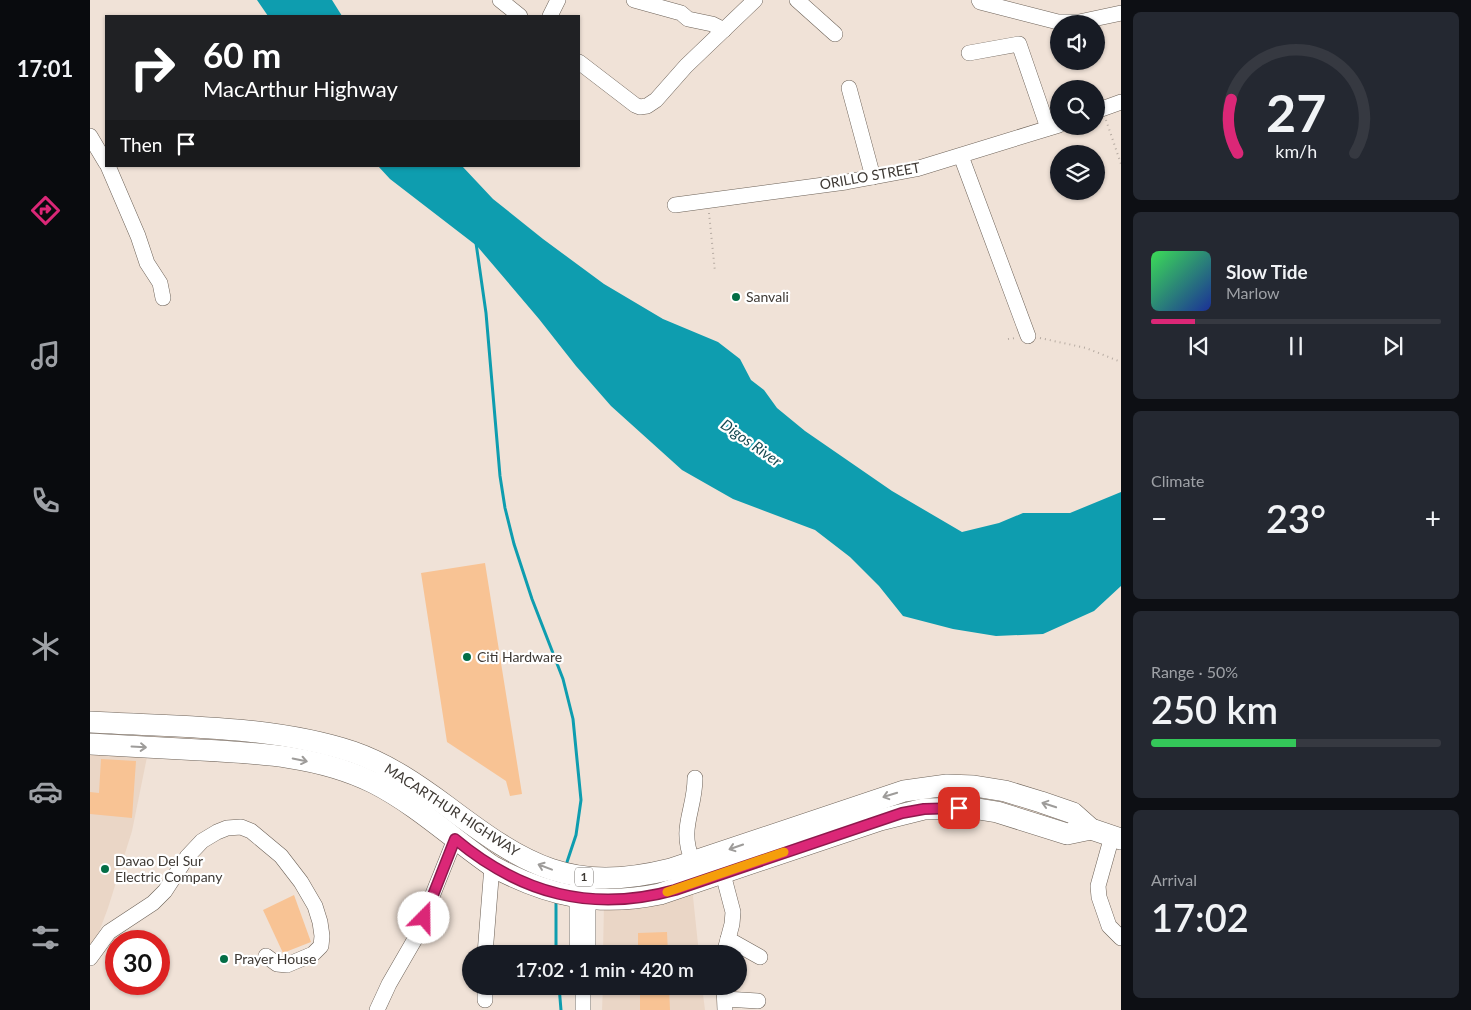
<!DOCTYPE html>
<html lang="en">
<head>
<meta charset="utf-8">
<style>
  :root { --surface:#171b24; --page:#242831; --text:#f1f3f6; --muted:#9ea1a6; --line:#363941; --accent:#db2777 }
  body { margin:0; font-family:Lato,sans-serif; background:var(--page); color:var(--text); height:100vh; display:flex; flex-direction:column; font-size:19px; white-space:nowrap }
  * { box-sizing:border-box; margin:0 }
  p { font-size:16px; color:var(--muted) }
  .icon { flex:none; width:28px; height:28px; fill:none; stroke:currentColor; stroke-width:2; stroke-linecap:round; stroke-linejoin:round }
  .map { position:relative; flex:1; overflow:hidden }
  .drawer { display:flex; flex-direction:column; gap:12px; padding:12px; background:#0d0f14; width:350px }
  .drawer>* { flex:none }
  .banner { position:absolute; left:15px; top:15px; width:475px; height:152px; border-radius:0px; box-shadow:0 1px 4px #0004; background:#202124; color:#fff; overflow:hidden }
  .buttons { position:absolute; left:960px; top:15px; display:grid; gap:10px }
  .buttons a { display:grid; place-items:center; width:55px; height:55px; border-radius:50%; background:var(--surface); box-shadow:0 1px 4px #0004; font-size:25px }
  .speed { position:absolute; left:15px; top:930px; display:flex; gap:10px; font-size:25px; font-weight:700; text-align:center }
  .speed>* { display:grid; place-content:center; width:65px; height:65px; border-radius:50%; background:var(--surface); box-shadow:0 1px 4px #0004; line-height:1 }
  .speed .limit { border:8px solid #d22; background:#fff; color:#111 }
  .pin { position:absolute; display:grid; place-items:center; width:42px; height:42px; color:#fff; margin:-21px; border-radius:10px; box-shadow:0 2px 8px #0006 }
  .me { position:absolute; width:55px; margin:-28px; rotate:22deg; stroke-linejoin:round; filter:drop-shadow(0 0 4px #0008) }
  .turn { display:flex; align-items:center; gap:18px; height:105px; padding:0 15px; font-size:22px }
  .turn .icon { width:65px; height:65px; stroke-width:2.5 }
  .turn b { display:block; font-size:35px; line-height:42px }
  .then { display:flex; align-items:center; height:48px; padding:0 15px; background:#0003; gap:10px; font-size:19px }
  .big { font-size:38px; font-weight:600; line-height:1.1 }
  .drawer .tile { flex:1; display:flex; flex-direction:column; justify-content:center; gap:8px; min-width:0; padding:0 18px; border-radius:8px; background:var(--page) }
  .drawer .dial { align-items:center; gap:0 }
  .dial svg { height:130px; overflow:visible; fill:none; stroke:var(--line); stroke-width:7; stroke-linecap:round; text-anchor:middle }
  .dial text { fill:var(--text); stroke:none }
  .song { display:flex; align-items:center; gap:15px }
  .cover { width:60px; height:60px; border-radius:8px; background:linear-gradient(135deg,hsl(130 70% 55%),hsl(230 70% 35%)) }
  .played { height:5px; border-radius:2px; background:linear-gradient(90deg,var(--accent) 15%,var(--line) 15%) }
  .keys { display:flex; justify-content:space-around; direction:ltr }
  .heat { display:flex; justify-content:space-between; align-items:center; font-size:28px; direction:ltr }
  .charge { height:8px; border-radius:4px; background:linear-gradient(90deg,#34c759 50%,var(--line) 0) }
  .trip { position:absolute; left:372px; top:945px; width:285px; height:50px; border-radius:25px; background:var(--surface); box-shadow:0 1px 4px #0004; font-weight:600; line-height:50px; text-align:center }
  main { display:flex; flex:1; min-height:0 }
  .menu { display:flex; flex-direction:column; width:90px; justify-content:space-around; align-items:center; background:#090b0e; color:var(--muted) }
  .menu .icon { width:35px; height:35px }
  .menu .selected { color:var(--accent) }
  .menu b { font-size:22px; color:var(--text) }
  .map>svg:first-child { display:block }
</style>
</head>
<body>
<main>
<nav class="menu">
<b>17:01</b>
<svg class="icon selected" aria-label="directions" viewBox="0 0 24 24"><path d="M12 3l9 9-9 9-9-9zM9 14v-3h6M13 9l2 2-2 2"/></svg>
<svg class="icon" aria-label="music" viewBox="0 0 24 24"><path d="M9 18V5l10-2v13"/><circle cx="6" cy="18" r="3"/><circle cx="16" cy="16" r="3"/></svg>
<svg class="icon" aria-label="phone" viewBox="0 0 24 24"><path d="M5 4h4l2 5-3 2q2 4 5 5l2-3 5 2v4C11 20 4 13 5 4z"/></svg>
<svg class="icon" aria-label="climate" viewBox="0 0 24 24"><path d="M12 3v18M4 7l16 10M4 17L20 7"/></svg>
<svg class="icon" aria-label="car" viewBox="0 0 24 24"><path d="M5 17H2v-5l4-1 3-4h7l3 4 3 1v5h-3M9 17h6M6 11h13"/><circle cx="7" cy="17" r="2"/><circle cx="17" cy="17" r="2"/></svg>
<svg class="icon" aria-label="filters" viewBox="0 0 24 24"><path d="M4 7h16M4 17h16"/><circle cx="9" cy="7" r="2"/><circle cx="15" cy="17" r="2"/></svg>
</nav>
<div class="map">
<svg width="1031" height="1010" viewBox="0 0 1031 1010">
  <rect width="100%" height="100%" fill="#f0e2d7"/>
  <g fill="#ead6c6">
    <path d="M0,754L57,757L42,831L18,908L0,956Z"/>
    <path d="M602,887L609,954H513L514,903Z"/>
    <path d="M513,986H612L615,1010H512Z"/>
  </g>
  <g fill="#0e9daf">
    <path d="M167,0H242L252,16H178Z"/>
    <path d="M288,166H372L403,199L453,239L514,284L573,319L628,342L650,359L661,380L674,390L687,408L715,431L802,491L872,532L909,523L933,513H980L1031,492V586L1004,611L953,634L906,636L863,629L813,616L789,586L760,557L725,530L643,499L592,470L521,406L486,366L449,319L387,246L300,179Z"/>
  </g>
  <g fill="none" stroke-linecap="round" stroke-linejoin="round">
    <g stroke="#0e9daf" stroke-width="3">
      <path d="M386,243L396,313L410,476L415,508L424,544L442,599L473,679L483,719L491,800L486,835L477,862"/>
      <path d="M466,901V954"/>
      <path d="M469,986L471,1010"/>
    </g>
  </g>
  <g fill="#f8c394">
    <path d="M395,563L432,794L420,796L416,781L357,742L331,573Z"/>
    <path d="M11,759L46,761L42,818L0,814V792L9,793Z"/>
    <path d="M204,895L221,942L193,953L173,910Z"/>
    <path d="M577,932L578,954H548V933Z"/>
    <path d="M550,986H579L580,1010H550Z"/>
  </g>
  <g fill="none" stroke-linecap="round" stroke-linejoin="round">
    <g stroke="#6d6258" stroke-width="16">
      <g id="minor">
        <path d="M410,0L430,16"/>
        <path d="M544,0L591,13L598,19L622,24L634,30"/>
        <path d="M707,0L745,34"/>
        <path d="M889,0L890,2L968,22H989L1031,13"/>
        <path d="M460,16L468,0"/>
        <path d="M879,53L929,44L958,128"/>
        <path d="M489,62L545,105L550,107L557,106L566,100L596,66L665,0"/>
        <path d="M759,88L783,177"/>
        <path d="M1006,111L1031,102"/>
        <path d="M0,136L16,163"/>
        <path d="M871,156L938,336"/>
        <path d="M18,166L48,236L57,263L70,283L73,298"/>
        <path d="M585,205L756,182L826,169L969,125"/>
        <path d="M1022,836L1008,886L1009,897L1019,926L1031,938"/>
        <path d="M603,862C588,828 605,811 605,778"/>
        <path d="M633,874L643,912L642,924L634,954"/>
        <path d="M487,888V954"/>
        <path d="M638,939L670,957"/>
        <path d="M498,952V890"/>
        <path d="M395,954L402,866"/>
        <path d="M0,958L19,932L63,903L75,891L97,857L112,841L127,832L137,828L151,827L161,831L191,856L211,882L225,906L230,922L232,936L231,946L223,954L197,965L187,964L176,956"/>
        <path d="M395,986V1000"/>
        <path d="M493,986V1010"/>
        <path d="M634,986L635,1010"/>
        <path d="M635,999L668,1001"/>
        <path d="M287,1010L299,984L325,939L365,839"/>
      </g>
    </g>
    <g stroke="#6d6258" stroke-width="22">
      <g id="highway">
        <path d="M0,722C86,727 181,725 263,752C298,764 328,785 358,807C435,865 481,894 581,869L814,791L857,785L884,786L915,791L951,802L983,813L1001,829L1031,839"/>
        <path d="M0,744C37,746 73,748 110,750C169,753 230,756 284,783C327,805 363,839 402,866C458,896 507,907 570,894L790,820L834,809L882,808L907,812L977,834L1001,829"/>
      </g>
    </g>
    <g stroke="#b6aba2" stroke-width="2" stroke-dasharray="1 4" stroke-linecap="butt">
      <path d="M1016,120L1031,164"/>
      <path d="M619,213L625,272"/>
      <path d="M950,338L996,348L1031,362"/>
      <path d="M918,339L926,338"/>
    </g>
    <use href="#minor" stroke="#fff" stroke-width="15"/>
    <use href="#highway" stroke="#fff" stroke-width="21"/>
  </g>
  <defs><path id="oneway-shaft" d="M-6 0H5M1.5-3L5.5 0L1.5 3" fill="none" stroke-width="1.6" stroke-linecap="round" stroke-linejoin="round" transform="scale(1.25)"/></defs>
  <g stroke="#9e9c9a">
    <use href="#oneway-shaft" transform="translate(49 747) rotate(3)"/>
    <use href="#oneway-shaft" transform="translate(210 760) rotate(12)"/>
    <use href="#oneway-shaft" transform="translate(800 795) rotate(163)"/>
    <use href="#oneway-shaft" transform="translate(959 805) rotate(-162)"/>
    <use href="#oneway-shaft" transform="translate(646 847) rotate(161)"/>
    <use href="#oneway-shaft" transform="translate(455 867) rotate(-159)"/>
  </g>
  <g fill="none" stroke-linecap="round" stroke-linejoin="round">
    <g stroke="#8e194d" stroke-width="12">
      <path id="route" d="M334,918L365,839C431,894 502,913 585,890L812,813L834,809L869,808"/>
    </g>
    <use href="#route" stroke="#db2777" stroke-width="9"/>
    <path stroke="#f59e0b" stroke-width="9" d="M577,892L694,852"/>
  </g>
  <g fill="#046e46" stroke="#fff" stroke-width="2">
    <circle cx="646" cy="297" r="5"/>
    <circle cx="377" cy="657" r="5"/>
    <circle cx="15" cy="869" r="5"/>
    <circle cx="134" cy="959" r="5"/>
  </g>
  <g text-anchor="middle" stroke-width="4.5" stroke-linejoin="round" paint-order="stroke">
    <rect fill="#fff" stroke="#787471" stroke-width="1" x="485" y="867.5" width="18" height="19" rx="4"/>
    <g font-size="12" font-weight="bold" fill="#3e3934">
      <text x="494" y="881">1</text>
    </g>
    <g font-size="14" fill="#3e3934" stroke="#fff">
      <text transform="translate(780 176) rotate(-10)" y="5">ORILLO STREET</text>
      <text transform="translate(362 810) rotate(33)" y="5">MACARTHUR HIGHWAY</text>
    </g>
    <g font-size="14" fill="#3e3934" stroke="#fff" text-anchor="start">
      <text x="656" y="302">Sanvali</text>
      <text x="387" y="662">Citi Hardware</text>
      <text x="25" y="866">Davao Del Sur<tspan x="25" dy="16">Electric Company</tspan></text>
      <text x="144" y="964">Prayer House</text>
    </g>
    <g font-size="15" font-style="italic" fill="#144951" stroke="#fff">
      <text transform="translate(661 443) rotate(35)" y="5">Digos River</text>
    </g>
  </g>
</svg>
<div class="buttons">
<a><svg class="icon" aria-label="sound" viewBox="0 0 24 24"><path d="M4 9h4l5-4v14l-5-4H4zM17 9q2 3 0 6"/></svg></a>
<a><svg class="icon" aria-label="search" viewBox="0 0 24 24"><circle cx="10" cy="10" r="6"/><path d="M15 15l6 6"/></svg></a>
<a><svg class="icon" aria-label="layers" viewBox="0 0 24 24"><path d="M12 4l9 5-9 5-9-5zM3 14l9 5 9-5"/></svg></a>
</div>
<div class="speed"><div class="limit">30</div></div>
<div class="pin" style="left:869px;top:808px;background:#d93025"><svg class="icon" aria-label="arrive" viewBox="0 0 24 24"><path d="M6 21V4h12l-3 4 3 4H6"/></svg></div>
<svg class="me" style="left:334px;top:918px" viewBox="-20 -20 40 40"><circle r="19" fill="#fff"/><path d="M0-13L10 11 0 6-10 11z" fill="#db2777"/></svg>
<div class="trip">17:02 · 1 min · 420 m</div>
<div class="banner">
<div class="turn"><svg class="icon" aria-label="right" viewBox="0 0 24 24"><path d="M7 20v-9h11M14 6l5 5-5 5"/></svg><div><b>60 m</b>MacArthur Highway</div></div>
<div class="then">Then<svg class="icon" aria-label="arrive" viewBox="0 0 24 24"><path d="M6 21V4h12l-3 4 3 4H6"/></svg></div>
</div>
</div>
<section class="drawer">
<div class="tile dial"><svg viewBox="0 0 100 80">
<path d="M14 69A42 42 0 1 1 86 69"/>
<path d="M14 69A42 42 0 0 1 10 36" stroke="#db2777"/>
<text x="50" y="56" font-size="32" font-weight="700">27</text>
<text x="50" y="72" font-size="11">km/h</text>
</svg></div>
<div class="tile">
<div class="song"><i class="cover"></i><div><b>Slow Tide</b><p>Marlow</p></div></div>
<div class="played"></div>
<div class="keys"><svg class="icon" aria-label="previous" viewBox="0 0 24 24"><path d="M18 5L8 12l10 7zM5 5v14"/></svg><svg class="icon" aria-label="pause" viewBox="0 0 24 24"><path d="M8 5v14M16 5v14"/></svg><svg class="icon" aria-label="next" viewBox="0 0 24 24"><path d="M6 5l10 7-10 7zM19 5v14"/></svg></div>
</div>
<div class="tile"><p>Climate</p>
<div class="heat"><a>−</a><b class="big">23°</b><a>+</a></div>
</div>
<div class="tile"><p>Range · 50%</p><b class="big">250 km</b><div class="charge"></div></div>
<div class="tile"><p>Arrival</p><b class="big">17:02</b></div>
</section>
</main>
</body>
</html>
